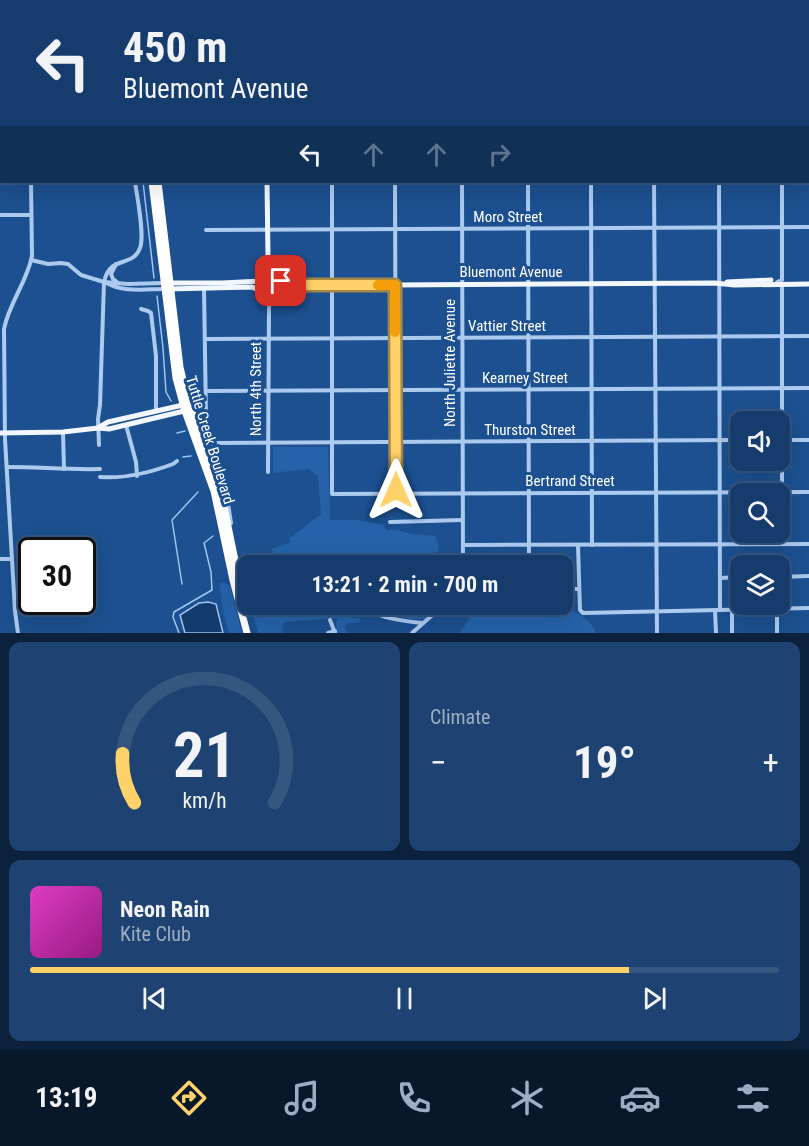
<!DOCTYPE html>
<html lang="en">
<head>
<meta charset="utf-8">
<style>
  :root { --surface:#153c6c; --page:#1e4372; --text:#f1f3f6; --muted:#9dadc2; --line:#34567f; --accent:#fed169 }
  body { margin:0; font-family:"Roboto Condensed",sans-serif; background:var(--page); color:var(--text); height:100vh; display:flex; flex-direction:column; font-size:22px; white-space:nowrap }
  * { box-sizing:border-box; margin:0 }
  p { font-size:20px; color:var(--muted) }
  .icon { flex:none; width:33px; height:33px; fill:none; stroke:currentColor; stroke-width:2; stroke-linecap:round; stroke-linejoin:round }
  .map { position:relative; height:633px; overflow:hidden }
  .drawer { display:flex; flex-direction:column; gap:9px; padding:9px; background:#0c213b; flex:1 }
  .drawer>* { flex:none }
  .hud { position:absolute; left:0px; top:0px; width:810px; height:183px; box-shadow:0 6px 24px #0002,0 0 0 2px var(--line); background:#153c6c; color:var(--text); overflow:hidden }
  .controls { position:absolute; left:730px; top:411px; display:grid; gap:12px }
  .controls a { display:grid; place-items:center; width:60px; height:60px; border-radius:12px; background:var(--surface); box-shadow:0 6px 24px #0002,0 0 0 2px var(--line); font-size:30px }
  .speed { position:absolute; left:18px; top:537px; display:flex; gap:12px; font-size:30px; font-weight:700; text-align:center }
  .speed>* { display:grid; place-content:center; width:78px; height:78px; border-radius:50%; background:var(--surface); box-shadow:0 6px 24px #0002,0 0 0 2px var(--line); line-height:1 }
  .speed .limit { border:3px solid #111; border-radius:9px; background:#fff; color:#111 }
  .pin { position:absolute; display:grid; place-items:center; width:51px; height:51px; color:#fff; margin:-26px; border-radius:12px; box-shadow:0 3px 9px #0006 }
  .me { position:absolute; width:66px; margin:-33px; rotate:0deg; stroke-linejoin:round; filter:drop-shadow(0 0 4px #0008) }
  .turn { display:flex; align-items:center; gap:21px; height:126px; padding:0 24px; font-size:27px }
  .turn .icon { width:78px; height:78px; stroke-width:2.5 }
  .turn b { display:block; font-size:42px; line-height:51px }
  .lanes { display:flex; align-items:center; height:57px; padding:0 24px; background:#0003; justify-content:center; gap:30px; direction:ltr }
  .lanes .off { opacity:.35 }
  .big { font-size:45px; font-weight:700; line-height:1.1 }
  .drawer .tile { flex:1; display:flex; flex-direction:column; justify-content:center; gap:9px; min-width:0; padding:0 21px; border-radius:12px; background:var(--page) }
  .drawer .dial { align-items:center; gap:0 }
  .dial svg { height:156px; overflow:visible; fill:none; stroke:var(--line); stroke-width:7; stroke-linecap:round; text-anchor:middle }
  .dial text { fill:var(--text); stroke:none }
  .song { display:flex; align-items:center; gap:18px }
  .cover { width:72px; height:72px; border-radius:9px; background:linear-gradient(135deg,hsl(310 70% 55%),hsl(310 70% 35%)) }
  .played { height:6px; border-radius:3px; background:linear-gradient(90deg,var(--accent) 80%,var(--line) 80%) }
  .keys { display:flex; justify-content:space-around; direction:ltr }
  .heat { display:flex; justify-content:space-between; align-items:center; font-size:33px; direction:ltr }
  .drawer .tiles { flex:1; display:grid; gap:9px; grid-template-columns:1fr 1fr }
  .tile:last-child { grid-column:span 2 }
  .trip { position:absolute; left:237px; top:555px; width:336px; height:60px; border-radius:12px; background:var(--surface); box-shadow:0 6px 24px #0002,0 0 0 2px var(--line); font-weight:700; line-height:60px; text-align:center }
  .dock { display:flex; height:96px; justify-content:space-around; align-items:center; background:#08182b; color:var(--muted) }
  .dock .icon { width:42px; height:42px }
  .dock .selected { color:var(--accent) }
  .dock b { font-size:27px; color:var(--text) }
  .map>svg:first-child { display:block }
</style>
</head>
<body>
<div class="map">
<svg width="809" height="633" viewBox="0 0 809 633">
  <rect width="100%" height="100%" fill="#1c5090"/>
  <g fill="#2562a9">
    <path d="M273,447H328L330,520H358L383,525L386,530H397L411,534L435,536L439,545L438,552L423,555V557L428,562L426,565H269L272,549L284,544L289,543L290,538L321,514L318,476L309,469L273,473Z"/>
    <path d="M223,582L230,586L242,633H229L224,616L220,589V584Z"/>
    <path d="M491,604H548C566,607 590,615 596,633H460C473,613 472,606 498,612V609Z"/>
    <path d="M251,605H391L386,608L384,614L344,618H360L361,621L356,623H349L344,626L348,633H337L336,623L338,618L284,622L282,633H258Z"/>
    <path d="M420,605H424L427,608L429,609L436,605H441L424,619H410L390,615C396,603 409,610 420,605Z"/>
  </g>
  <path fill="#133b6e" stroke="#9ec5f0" stroke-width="1.5" d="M208,602L216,604L223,633H185L180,615L199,603Z"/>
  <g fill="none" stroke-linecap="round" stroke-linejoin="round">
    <g stroke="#9ec5f0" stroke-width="1.5">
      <path d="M101,0V2"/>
      <path d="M143,182L154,278"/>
      <path d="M157,296L163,348L166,392L171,401"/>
      <path d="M177,433L185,431"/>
      <path d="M183,457L191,456"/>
      <path d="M182,584L172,520L198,492"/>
      <path d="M179,633L173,617L174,612L212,590L211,572L204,543L213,536"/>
    </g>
    <g stroke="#abcaee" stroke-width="4">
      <path d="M84,0L85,2"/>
      <path d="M331,0V2"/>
      <path d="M461,0V2"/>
      <path d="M528,0V2"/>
      <path d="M591,0V2"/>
      <path d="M655,0V2"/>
      <path d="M718,0V2"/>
      <path d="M12,2L14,0"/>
      <path d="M205,2V0"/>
      <path d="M395,2V0"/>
      <path d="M0,17L2,15"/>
      <path d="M808,123H809"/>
      <path d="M0,150H2"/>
      <path d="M808,175H809"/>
      <path d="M332,182V494L809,492"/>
      <path d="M395,182L396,494"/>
      <path d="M462,182L463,566"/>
      <path d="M528,182L529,566"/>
      <path d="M591,182L592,545"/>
      <path d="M654,182L657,633"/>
      <path d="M719,182L720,610"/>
      <path d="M0,215H31"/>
      <path d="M206,230L809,227"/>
      <path d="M31,260L48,264L61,263L68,264L81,275L104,282L128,284L164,283"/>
      <path d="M116,264L111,274L113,279L117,282"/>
      <path d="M105,282C122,293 146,289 165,289"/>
      <path d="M777,282L782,280V182"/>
      <path d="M782,285V544"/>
      <path d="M204,288L206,418L208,431L223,471L231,523"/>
      <path d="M141,309L148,311L151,313L156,356V411"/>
      <path d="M205,339L809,336"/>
      <path d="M206,391L809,388"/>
      <path d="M126,425L136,462L137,476"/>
      <path d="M63,432L64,469"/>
      <path d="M781,440H809"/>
      <path d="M212,443L741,440"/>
      <path d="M99,445L98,419L100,405L104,282C110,254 132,269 140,248C145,235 137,197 135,182"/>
      <path d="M7,467C38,467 69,470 100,469"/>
      <path d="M268,472L269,307L273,293"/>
      <path d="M100,477C126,479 149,473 173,464L177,461"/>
      <path d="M390,522L462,520"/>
      <path d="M463,545L809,544"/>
      <path d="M578,545L580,610L583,613L809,608"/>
      <path d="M0,559H12"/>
      <path d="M780,577L809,576"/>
      <path d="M720,578L741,577"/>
      <path d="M562,589H579"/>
      <path d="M364,604C375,619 405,621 422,623"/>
      <path d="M777,608V633"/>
      <path d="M732,609V633"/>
      <path d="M715,610L716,633"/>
      <path d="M385,617L388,609L394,604"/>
      <path d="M330,620L335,633"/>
      <path d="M18,633L15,611L5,439L4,329C9,303 27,282 32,256L31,182"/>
      <path d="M328,633L335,631"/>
      <path d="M412,633L445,604"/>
    </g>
    <g stroke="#f2f7ff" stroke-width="5">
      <path d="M268,2V0"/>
      <path d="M267,182L268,256L269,268L273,277"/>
      <path d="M276,280L303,284L392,285L715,283L734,285L809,284"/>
      <path d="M727,282L771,280"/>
      <path d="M169,283H222L260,281"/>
      <path d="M168,289L252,287L268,294L274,293L277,289L281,288L302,285"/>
      <path d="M262,291L259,285L261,279L267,276L275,278"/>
      <path d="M98,428L108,422L183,405L186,406"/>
      <path d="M0,433L63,432L98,428L109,429L180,412L187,410"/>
    </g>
    <g stroke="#fff" stroke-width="7">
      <path d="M117,0L118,2"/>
      <path d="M122,0L123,2"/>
      <path d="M0,3L2,0"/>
      <path d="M152,182L176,378L185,411L214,491L233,580L247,633"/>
      <path d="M158,182L180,367L187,397L223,502L244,604"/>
    </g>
  </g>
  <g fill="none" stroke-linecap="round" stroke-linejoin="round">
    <g stroke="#a58844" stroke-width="15">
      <path id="route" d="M281,281L303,285H395L396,490"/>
    </g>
    <use href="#route" stroke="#fed169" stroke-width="10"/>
    <path stroke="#f59e0b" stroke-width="10" d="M378,285H395V332"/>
  </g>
  <g text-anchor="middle" stroke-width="6" stroke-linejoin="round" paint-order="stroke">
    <g font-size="15" fill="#fff" stroke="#1c5090">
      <text x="508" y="222">Moro Street</text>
      <text x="511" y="277">Bluemont Avenue</text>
      <text x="507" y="331">Vattier Street</text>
      <text transform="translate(450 363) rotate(-90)" y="5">North Juliette Avenue</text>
      <text x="525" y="383">Kearney Street</text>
      <text transform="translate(256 389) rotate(-90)" y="5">North 4th Street</text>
      <text x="530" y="435">Thurston Street</text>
      <text transform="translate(210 440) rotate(73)" y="5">Tuttle Creek Boulevard</text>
      <text x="570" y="486">Bertrand Street</text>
    </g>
  </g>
</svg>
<div class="controls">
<a><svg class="icon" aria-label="sound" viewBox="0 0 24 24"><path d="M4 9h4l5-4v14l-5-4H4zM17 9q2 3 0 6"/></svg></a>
<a><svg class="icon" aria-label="search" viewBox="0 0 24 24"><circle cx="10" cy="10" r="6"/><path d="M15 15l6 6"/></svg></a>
<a><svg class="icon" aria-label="layers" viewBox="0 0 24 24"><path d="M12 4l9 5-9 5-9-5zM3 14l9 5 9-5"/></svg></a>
</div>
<div class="speed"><div class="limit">30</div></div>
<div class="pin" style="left:281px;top:281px;background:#d93025"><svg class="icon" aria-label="arrive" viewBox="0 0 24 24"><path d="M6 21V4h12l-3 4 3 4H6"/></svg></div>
<svg class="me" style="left:396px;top:490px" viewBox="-20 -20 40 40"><path d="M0-17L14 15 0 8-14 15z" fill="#fed169" stroke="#fff" stroke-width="4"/></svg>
<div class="trip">13:21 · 2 min · 700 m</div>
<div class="hud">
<div class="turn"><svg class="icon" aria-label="left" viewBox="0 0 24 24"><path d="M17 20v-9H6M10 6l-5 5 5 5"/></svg><div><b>450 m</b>Bluemont Avenue</div></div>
<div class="lanes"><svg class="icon" aria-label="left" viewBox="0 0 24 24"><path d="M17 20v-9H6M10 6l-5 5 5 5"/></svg><svg class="icon off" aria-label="ahead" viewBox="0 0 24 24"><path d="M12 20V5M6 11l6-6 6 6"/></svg><svg class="icon off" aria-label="ahead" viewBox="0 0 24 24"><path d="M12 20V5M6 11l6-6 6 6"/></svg><svg class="icon off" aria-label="right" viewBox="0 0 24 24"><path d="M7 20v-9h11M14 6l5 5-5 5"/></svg></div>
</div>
</div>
<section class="drawer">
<div class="tiles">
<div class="tile dial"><svg viewBox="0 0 100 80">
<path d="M14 69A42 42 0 1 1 86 69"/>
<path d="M14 69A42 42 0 0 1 8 44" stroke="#fed169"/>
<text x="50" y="56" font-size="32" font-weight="700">21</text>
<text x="50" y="72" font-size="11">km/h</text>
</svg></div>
<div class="tile"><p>Climate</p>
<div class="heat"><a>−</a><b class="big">19°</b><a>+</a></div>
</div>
<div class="tile">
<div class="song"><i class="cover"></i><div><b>Neon Rain</b><p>Kite Club</p></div></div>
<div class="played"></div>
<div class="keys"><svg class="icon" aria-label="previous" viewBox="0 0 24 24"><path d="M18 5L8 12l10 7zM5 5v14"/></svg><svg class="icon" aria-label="pause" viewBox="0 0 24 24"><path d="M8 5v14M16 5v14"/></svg><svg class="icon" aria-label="next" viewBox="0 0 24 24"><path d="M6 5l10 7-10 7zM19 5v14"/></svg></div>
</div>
</div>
</section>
<nav class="dock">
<b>13:19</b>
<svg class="icon selected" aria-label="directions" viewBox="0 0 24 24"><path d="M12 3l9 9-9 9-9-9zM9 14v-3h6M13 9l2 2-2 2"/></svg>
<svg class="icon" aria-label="music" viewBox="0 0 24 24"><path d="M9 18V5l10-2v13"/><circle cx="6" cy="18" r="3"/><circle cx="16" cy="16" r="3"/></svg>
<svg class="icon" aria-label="phone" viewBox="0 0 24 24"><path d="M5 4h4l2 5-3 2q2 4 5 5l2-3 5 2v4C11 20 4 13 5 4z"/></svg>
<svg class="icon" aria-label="climate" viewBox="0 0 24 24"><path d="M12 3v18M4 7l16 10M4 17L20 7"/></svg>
<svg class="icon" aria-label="car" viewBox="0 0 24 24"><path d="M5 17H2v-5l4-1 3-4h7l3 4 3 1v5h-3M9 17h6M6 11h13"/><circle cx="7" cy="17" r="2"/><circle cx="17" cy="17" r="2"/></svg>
<svg class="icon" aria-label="filters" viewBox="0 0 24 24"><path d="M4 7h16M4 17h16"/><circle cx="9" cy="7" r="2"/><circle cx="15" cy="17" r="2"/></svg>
</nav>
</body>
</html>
